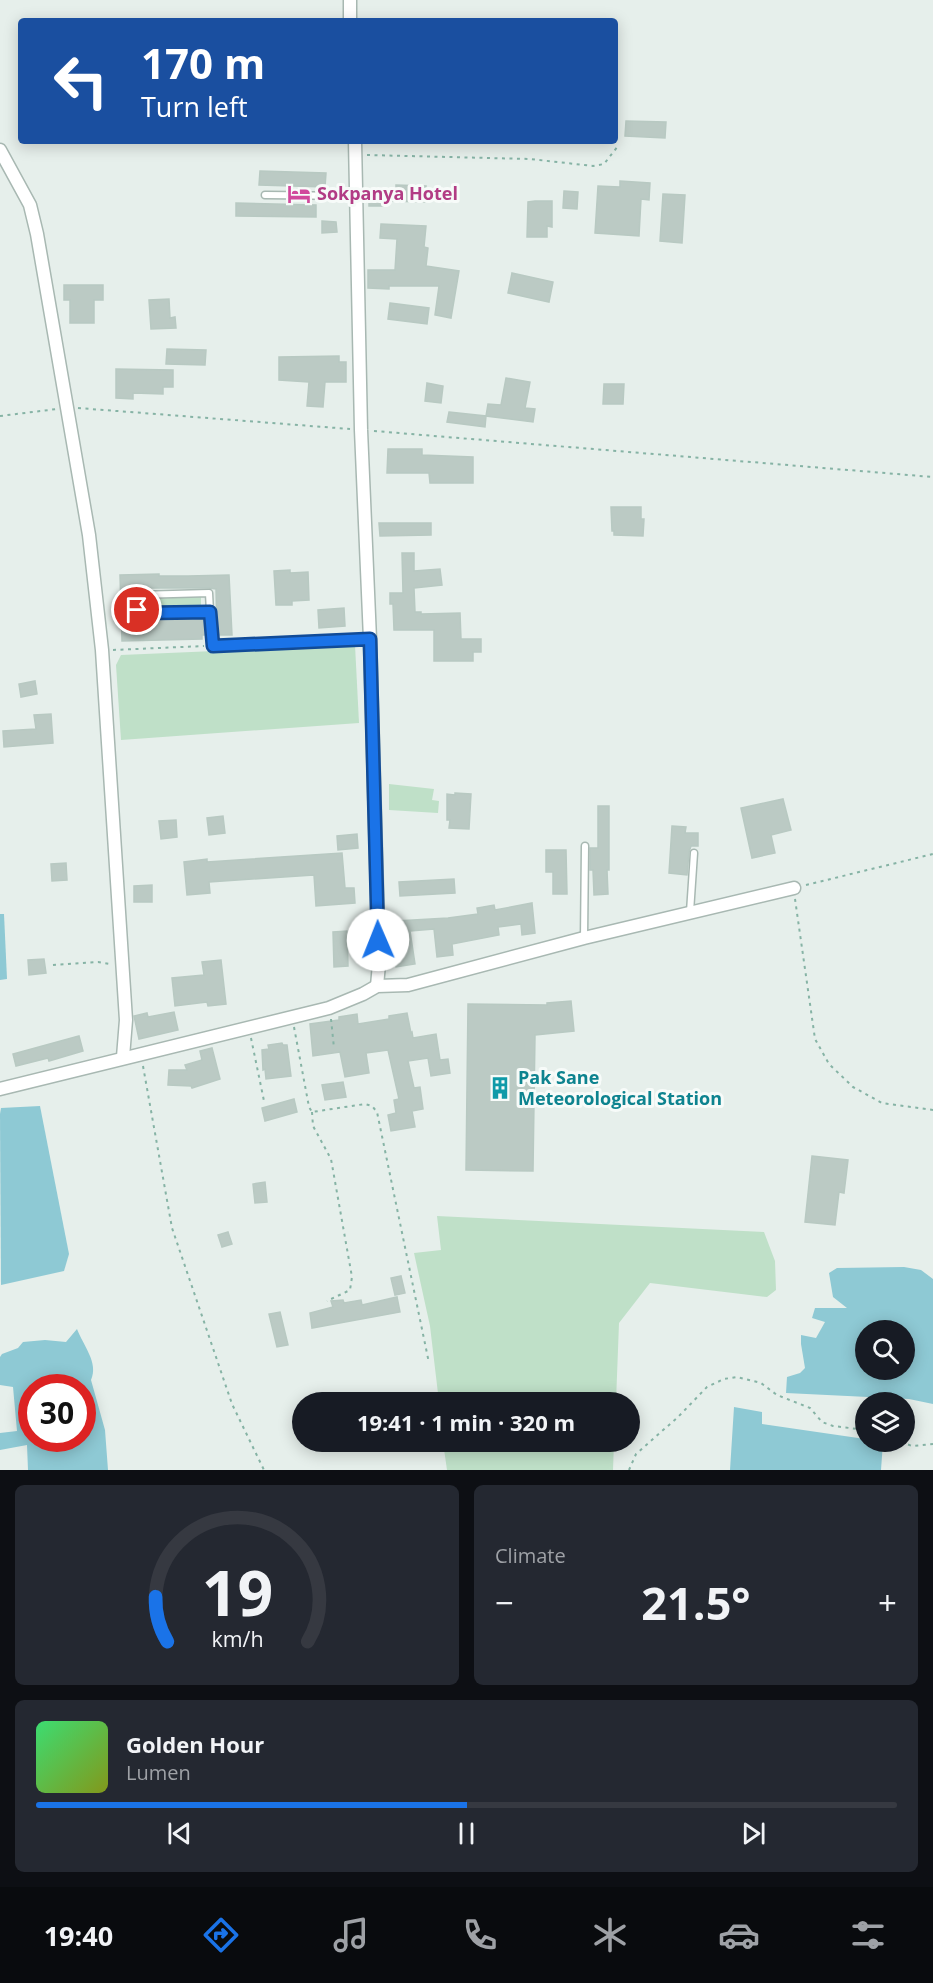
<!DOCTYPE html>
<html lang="en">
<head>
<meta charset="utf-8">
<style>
  :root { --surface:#171b24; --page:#242831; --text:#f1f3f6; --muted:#9ea1a6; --line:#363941; --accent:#1a73e8 }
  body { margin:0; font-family:"Open Sans",sans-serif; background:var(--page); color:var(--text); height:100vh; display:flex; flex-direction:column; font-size:22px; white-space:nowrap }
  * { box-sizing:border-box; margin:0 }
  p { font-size:20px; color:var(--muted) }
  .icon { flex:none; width:33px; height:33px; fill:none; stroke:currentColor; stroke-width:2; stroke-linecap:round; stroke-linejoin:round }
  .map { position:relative; height:1470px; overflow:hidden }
  .panel { display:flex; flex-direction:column; gap:15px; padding:15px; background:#0d0f14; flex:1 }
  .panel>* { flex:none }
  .guide { position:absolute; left:18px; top:18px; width:600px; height:126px; border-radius:6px; box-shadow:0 3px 15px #0003; background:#1a4fa0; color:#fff; overflow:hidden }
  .tools { position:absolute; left:855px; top:1320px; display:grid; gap:12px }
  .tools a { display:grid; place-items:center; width:60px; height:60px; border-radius:50%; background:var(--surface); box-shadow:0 3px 15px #0003; font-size:30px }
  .speed { position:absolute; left:18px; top:1374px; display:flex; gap:12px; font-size:30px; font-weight:700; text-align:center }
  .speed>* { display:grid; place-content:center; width:78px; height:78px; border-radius:50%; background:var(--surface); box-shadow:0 3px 15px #0003; line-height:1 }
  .speed .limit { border:9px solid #d22; background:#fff; color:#111 }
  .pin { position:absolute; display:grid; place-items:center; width:51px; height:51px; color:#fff; margin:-26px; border:3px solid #fff; border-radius:50%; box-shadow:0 2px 6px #0007 }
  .me { position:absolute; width:66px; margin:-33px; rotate:359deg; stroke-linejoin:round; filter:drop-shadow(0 0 4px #0008) }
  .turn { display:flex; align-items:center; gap:21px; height:126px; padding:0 24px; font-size:27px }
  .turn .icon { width:78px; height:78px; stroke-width:2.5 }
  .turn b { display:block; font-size:42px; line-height:51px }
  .big { font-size:45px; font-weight:700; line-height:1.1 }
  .panel .widget { flex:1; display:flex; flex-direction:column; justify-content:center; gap:9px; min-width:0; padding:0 21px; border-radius:9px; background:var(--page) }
  .panel .dial { align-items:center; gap:0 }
  .dial svg { height:156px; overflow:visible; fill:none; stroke:var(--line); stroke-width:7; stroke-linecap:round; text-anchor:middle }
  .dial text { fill:var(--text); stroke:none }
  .song { display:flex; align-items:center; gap:18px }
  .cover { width:72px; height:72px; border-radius:9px; background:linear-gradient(135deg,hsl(140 70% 55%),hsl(70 70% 35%)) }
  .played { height:6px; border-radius:3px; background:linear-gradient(90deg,var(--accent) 50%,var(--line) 50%) }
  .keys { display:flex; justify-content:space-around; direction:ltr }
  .heat { display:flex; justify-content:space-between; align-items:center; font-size:33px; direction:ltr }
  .panel .tiles { flex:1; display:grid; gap:15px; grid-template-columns:1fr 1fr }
  .widget:last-child { grid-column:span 2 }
  .trip { position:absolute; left:292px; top:1392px; width:348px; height:60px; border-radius:30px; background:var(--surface); box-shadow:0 3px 15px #0003; font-weight:700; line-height:60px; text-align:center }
  .tab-bar { display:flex; height:96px; justify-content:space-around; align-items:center; background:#090b0e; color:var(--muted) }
  .tab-bar .icon { width:42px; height:42px }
  .tab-bar .current { color:var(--accent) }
  .tab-bar b { font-size:27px; color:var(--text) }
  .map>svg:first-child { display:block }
</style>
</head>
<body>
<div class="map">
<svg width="933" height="1470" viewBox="0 0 933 1470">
  <rect width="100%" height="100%" fill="#e6efeb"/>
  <g fill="#bfe0c8">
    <path d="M201,597V608L144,609L142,608V599Z"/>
    <path d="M355,645L359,723L121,740L116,665L121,655Z"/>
    <path d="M389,784L434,789L432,800L439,801L438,813L389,810Z"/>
    <path d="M437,1216L764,1232L775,1261L776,1290L767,1297L650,1283L619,1323L616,1402H439L430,1326L414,1253L441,1250Z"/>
    <path d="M443,1442H614L613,1470H447Z"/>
  </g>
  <g fill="#8ec9d4" fill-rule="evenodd">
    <path d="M0,914H4L7,979L0,980Z"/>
    <path d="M40,1106L69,1254L64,1271L1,1285L0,1114L1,1108Z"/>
    <path d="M904,1267L921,1270L933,1279V1404L909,1399L786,1393L787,1377L800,1373L805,1368L801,1344V1335L816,1338L825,1322L812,1318L815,1308H847L833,1297L829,1273L837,1268ZM866,1330H904V1370H866Z"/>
    <path d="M77,1329C83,1345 99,1363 91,1380L105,1430L108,1470H28L27,1445L0,1450V1433L17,1431L13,1387L0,1385V1357L2,1354L18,1348L23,1342L45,1340L66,1342ZM32,1388H82V1438H32Z"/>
    <path d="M734,1407L762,1412V1424L865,1439L866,1442H883L881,1470H730Z"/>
  </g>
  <g fill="#bbcac4" stroke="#b8c9c2" stroke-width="1.5">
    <path d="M626,121L666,122L665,138L625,136Z"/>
    <path d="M260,171L326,173L325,187L259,185Z"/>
    <path d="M620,181L650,183L649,200L641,199L639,236L595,233L598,186L620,187Z"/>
    <path d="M396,185L426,186L425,202L385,201V206H369V189H396Z"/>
    <path d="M564,191L578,192L577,209L563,208Z"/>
    <path d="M663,194L685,195L682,243L660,241Z"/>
    <path d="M535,201H552V227L547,226V237H527L528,202Z"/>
    <path d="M236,203L316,205V217L236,216Z"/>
    <path d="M322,221L336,222L337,232L322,233Z"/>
    <path d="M381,224L426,226L424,247L428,248L426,266L459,271L451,318L435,315L439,286H389V289L368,288V270H395L397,239L380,238Z"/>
    <path d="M512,273L553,282L549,302L508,293Z"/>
    <path d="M64,285H103V300H94V323H70V300H64Z"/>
    <path d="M169,299L170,318L175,317L176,328L151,329L149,300Z"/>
    <path d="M390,303L429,308L427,324L388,319Z"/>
    <path d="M167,349L206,350L205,365L166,364Z"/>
    <path d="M339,356V362H346V382H325L323,407L307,406L309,382L279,380V357Z"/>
    <path d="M116,369L173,370V387H163V394L133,393V399L116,398Z"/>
    <path d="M506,378L530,382L525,408L535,409L533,422L486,416L488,404L501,405Z"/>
    <path d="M427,383L443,386L441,403L425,401Z"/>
    <path d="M604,384H624L623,404H603Z"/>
    <path d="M449,412L486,416L485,427L447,422Z"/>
    <path d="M388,449H422V455L473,457V483H430L429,473H387Z"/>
    <path d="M611,507H641V519H644L643,536L614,535V531H612Z"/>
    <path d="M379,523H431V535L380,536Z"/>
    <path d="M402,553H414V571L440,569L442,585L414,588L415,612H421V614L460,613L461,639H481V652H473V661H434V630H394L393,604H390V593H403Z"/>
    <path d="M290,570V573L308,572L309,600L292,601V605H276L274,571Z"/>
    <path d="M159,574V576H188L229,575L232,635H217L216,589L209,588H137L133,589L132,595L134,618L205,617L207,635H202V639L122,641L120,575Z"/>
    <path d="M344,608L345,626L319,628L318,610Z"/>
    <path d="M35,681L37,694L21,697L19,684Z"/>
    <path d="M51,714L53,743L4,747L3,731L36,729L34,715Z"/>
    <path d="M455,793L471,794L469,829L449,828L450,820H447V794L455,795Z"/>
    <path d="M783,799L791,830L771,835L775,853L752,858L741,808Z"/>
    <path d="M598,806H609V870H607L608,894L594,895L593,870H590V848H598Z"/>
    <path d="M223,816L225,833L209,835L207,818Z"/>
    <path d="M176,820L177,837L161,839L159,821Z"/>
    <path d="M672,826L686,827L685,833H698V846H691L689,852L687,875L669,873Z"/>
    <path d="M357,834L358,848L338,850L337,836Z"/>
    <path d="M546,850H566L567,894H553V872H546Z"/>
    <path d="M342,853L345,888H354L355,903L316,906L314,875L209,882L210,893L187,895L184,862L207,859V862Z"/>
    <path d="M66,863L67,880L52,881L51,864Z"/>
    <path d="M454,879L455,893L400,896L399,882Z"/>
    <path d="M152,885V902H134V886Z"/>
    <path d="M532,903L535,933L522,935L521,924L498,927L499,935L452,944L453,955L437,957L434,929L410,931L415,964L396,967L393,949L399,948L396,921L448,918L478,914L477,908L494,905L495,910Z"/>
    <path d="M347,931L348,966L334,967L333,932Z"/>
    <path d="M44,959L46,973L29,975L28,960Z"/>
    <path d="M221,960L226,1004L208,1006L207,1002L175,1006L172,978L204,975L202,962Z"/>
    <path d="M571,1001L574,1031L535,1035L533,1171L466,1170L468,1004L547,1005V1003Z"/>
    <path d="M174,1012L178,1030L139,1039L134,1016L147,1013L148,1017Z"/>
    <path d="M407,1013L411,1033L412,1032L413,1038L436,1034L440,1060L448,1059L450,1073L431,1076L428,1058L408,1061L414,1088L420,1087L423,1109L412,1111L415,1127L391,1131L388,1115L396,1113L394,1100L399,1099L388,1050L366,1053L369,1073L345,1077L340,1052L313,1056L310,1024L339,1020V1017L357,1014L358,1024L389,1019V1016Z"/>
    <path d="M79,1036L83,1051L49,1061L48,1058L16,1066L13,1054Z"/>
    <path d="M282,1043L283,1045H287L291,1076L266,1079L265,1069L263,1070L262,1050L269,1049L268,1045Z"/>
    <path d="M212,1048L220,1079L192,1088L191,1086L168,1085L169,1070H187L185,1065L202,1060L200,1051Z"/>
    <path d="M343,1082L346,1097L325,1100L322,1085Z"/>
    <path d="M294,1099L297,1112L265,1121L262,1108Z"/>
    <path d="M812,1156L848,1160L844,1193L839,1192L835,1225L805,1222Z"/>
    <path d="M265,1182L267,1202L255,1203L253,1184Z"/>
    <path d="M228,1232L232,1244L222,1247L218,1235Z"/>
    <path d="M401,1276L405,1293L395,1295L391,1278Z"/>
    <path d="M397,1297L400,1312L312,1328L310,1313L333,1307L331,1301L343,1300L344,1303L361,1300L362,1305Z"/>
    <path d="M280,1312L288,1345L277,1347L269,1314Z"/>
  </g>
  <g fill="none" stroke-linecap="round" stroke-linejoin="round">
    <g stroke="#a8b8b2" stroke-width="9">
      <g id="service">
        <path d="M265,195L357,196"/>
        <path d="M210,612L209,593L137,595V610L141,613L210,612L213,646L370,639"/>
        <path d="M690,912L694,853"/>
        <path d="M584,938L585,846"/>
      </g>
    </g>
    <g stroke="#a8b8b2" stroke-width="15">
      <g id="minor">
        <path d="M350,0V21"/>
        <path d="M355,141L361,430L370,639L379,964L377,986"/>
        <path d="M0,150L30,205L37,234L89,535L102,650L126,1020L123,1057"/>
        <path d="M0,1089L329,1008L363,994L377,986L408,985L584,938L794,888"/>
      </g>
    </g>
    <g stroke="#86b3a5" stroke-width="2" stroke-dasharray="3 4.5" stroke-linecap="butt">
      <path d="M367,155L530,159L593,166L604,164L618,146"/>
      <path d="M78,408L350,429"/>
      <path d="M0,416L57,409"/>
      <path d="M374,431L933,477"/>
      <path d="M113,650L204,646"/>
      <path d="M806,885L933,854"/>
      <path d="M795,899L815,1039L829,1064L853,1087L882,1103L933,1110"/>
      <path d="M53,965L98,962L110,964"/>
      <path d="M331,1019L334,1048"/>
      <path d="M294,1027L309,1107L312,1112L365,1104L372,1106L377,1112L429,1363"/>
      <path d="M251,1038L264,1101"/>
      <path d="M143,1066L172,1228L232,1404L264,1470"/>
      <path d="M312,1112L313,1126L331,1159L352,1277L350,1290L327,1301"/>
      <path d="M901,1442L912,1446L933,1444"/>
      <path d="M629,1470L636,1454L678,1417L707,1387L724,1379L737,1377L761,1383L777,1395L810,1408L822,1422L833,1426L866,1430"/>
    </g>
    <use href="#service" stroke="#fff" stroke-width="6"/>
    <use href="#minor" stroke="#fff" stroke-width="12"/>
  </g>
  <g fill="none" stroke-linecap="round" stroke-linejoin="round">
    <g stroke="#114b97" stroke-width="15">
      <path id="route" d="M137,610L141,613L210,612L213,646L370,639L378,940"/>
    </g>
    <use href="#route" stroke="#1a73e8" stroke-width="10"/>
  </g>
  <defs>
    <g id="hotel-bare" transform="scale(1.8)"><path d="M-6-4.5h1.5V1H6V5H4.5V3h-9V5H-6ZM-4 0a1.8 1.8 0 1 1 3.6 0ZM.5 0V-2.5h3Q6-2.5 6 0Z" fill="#d1479c" stroke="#f7fbf9" stroke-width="2.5" paint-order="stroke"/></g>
    <g id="building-bare" transform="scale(1.8)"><path d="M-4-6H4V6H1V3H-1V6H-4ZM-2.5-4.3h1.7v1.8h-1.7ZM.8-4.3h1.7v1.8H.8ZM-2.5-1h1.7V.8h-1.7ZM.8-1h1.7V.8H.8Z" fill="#0f9aa8" stroke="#f7fbf9" stroke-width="2.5" paint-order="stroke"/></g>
  </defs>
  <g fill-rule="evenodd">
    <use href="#hotel-bare" x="299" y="194"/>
    <use href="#building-bare" x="500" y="1088"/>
  </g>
  <g text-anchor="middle" stroke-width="6" stroke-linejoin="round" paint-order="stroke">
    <g font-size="18" font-weight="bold" fill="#b23c85" stroke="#f7fbf9" text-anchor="start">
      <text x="317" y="200">Sokpanya Hotel</text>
    </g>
    <g font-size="18" font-weight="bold" fill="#0d838f" stroke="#f7fbf9" text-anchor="start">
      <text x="518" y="1084">Pak Sane<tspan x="518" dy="21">Meteorological Station</tspan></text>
    </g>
  </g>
</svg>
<div class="tools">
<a><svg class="icon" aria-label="search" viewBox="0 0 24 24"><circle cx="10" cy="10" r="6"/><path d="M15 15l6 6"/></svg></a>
<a><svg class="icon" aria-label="layers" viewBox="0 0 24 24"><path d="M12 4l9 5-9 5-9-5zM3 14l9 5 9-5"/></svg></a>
</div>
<div class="speed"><div class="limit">30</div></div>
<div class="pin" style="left:137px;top:610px;background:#d93025"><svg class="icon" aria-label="arrive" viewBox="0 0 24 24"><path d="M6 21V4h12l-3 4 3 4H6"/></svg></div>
<svg class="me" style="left:378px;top:940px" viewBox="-20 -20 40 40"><circle r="19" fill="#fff"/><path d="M0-13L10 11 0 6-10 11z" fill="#1a73e8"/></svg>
<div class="trip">19:41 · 1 min · 320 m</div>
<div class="guide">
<div class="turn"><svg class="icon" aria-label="left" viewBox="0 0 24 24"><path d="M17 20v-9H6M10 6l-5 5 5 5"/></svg><div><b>170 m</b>Turn left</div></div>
</div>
</div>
<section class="panel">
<div class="tiles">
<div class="widget dial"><svg viewBox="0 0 100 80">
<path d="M14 69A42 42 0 1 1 86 69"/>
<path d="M14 69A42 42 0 0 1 8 46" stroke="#1a73e8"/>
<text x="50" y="56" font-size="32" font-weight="700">19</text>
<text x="50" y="72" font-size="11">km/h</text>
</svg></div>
<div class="widget"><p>Climate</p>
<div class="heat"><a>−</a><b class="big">21.5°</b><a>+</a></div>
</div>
<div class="widget">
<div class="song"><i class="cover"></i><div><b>Golden Hour</b><p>Lumen</p></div></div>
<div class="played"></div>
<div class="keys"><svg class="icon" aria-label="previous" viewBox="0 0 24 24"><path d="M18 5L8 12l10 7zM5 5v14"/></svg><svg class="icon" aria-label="pause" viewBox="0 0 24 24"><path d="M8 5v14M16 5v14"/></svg><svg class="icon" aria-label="next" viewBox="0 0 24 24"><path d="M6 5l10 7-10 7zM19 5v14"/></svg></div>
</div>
</div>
</section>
<nav class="tab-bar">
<b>19:40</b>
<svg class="icon current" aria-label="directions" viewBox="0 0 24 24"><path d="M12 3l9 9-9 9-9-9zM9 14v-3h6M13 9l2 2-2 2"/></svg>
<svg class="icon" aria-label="music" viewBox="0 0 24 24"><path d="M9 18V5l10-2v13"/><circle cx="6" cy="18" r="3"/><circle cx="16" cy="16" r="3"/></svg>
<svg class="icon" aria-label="phone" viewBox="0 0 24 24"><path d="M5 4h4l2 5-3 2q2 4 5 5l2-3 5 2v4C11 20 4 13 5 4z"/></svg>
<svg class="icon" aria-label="climate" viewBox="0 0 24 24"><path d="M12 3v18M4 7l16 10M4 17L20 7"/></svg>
<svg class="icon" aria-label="car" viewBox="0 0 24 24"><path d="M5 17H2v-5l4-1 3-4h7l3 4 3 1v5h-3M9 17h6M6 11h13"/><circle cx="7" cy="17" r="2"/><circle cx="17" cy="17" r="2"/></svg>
<svg class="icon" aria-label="filters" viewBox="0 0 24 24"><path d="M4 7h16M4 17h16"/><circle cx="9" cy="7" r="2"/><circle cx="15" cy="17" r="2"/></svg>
</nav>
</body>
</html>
